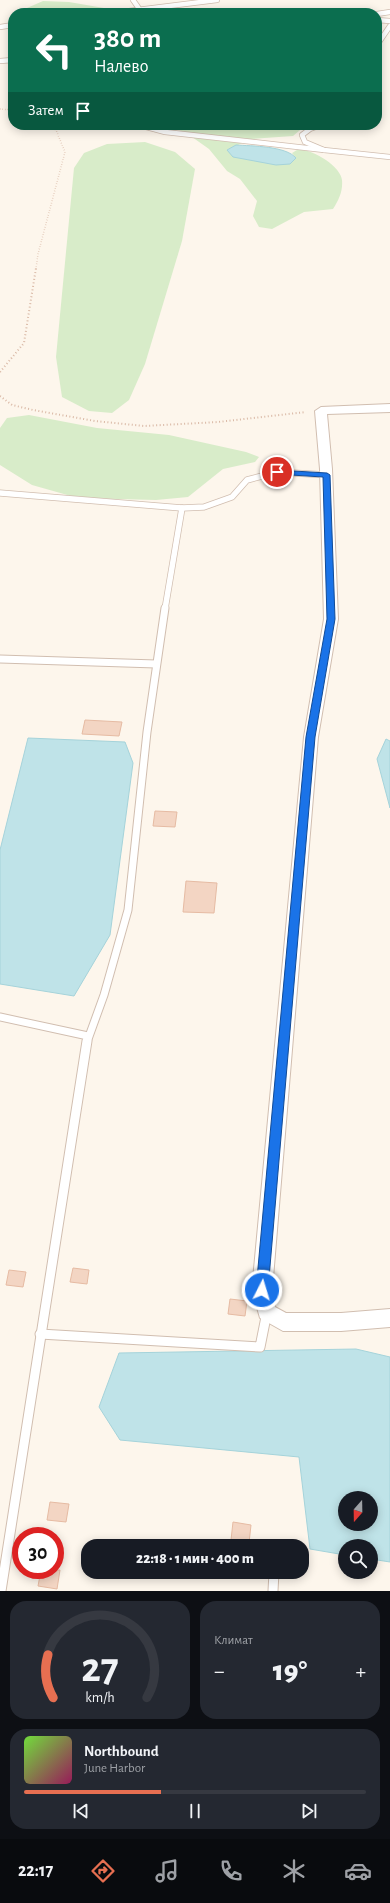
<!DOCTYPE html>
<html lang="ru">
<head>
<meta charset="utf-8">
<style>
  :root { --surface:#171b24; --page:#242831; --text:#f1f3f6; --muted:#9ea1a6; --line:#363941; --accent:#e76f51 }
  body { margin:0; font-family:"Alegreya Sans",sans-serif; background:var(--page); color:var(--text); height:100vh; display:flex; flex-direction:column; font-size:15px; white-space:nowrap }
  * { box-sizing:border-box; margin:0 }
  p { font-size:13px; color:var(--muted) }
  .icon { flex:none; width:22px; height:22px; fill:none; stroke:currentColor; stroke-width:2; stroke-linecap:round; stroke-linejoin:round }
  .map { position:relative; height:1591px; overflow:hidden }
  .sheet { display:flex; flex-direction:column; gap:10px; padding:10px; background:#0d0f14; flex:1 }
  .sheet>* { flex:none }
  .top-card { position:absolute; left:8px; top:8px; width:374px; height:122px; border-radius:16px; box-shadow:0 2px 10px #0003; background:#0b6e4f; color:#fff; overflow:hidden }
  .needle { width:26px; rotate:200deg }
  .buttons { position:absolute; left:338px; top:1491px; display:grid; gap:8px }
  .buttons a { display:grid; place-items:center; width:40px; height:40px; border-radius:50%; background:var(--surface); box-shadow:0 2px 10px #0003; font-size:20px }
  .speed { position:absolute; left:12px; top:1527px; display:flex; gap:8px; font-size:20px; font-weight:700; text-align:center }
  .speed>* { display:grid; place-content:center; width:52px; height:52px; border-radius:50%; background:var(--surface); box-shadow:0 2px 10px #0003; line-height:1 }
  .speed .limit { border:6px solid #d22; background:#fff; color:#111 }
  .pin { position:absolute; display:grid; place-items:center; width:34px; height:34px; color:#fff; margin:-17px; border:2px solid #fff; border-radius:50%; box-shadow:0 1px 4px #0007 }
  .me { position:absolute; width:44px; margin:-22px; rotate:5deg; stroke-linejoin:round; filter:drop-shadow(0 0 3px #0008) }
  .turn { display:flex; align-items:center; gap:14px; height:84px; padding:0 20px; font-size:18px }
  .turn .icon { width:52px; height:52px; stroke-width:2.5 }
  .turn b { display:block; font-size:28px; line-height:34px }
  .then { display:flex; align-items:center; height:38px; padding:0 20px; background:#0003; gap:8px; font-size:15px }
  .big { font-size:30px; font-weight:800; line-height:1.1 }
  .sheet .card { flex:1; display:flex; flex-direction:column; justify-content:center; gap:6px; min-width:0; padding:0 14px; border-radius:16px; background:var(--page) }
  .sheet .dial { align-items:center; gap:0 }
  .dial svg { height:104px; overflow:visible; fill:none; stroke:var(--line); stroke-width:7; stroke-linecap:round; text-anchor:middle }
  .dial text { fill:var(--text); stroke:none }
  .song { display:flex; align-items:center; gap:12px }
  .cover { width:48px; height:48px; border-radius:6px; background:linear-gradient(135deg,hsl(100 70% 55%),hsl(330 70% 35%)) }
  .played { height:4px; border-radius:2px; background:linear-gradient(90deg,var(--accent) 40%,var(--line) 40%) }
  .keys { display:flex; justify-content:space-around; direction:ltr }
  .heat { display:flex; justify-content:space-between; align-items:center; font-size:22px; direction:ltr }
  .sheet .tiles { flex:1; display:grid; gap:10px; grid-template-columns:1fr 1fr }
  .card:last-child { grid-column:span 2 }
  .trip { position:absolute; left:81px; top:1539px; width:228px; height:40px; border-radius:16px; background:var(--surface); box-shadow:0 2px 10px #0003; font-weight:800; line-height:40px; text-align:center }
  .dock { display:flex; height:64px; justify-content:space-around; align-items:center; background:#090b0e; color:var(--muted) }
  .dock .icon { width:28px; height:28px }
  .dock .current { color:var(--accent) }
  .dock b { font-size:18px; color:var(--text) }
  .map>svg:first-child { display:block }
</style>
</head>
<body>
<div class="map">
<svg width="390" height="1591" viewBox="0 0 390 1591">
  <rect width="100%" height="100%" fill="#fdf6ec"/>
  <g fill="#d8ecc9">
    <path d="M43,1L69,2L133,13H31L27,8Z"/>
    <path d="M160,125H306L293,136L251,139L227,150L296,158L292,153C294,152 295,151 297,150C310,147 341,166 342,180C343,191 339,200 333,209L304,212L272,229L259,227L253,216L257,201L240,179L227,171L209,149L185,132Z"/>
    <path d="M145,142L175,152L195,169L182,241L145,364L129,400L112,413L89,411L62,397L56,357L74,168L84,153L107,144Z"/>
    <path d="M29,415L97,428L169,435L246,452L259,457L255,462L223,469L188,497L156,500L78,498L32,485L0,465V428L7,418Z"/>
  </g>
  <g fill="#bfe3e8" stroke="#a5d3da" fill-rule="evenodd">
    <path d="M236,145C252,146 286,146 296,158L290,164L276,165L233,157L227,150Z"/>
    <path d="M28,738L125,742L133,763L110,935L74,996L0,984V850Z"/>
    <path d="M386,739L390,741V808L377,759Z"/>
    <path d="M356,1349L390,1357V1562L371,1559V1546H345V1555L310,1549L299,1457L120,1440L99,1407L119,1353ZM345,1498H371V1524H345Z"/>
  </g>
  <g fill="#f3d5c3" stroke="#e6bba3">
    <path d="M85,720L122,722L119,736L82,734Z"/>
    <path d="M155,811L177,812L175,827L153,826Z"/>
    <path d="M186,881L217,883L214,913L183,912Z"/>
    <path d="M73,1268L89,1270L87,1284L70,1282Z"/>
    <path d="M9,1270L26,1272L23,1287L6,1285Z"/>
    <path d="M230,1299L247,1301L245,1316L228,1314Z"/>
    <path d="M50,1502L69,1504L66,1522L47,1520Z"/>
    <path d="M233,1522L251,1525L249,1543L231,1540Z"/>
    <path d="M41,1570H60L57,1589L38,1586Z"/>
  </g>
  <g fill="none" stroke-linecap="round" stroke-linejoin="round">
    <g stroke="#d1beb0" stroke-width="6">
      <g id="lane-far3">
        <path d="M133,0L140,10"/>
        <path d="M113,13L217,0"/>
        <path d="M377,14L390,12"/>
        <path d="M377,20L390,21"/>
        <path d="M0,27L13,25"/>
        <path d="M377,45L390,26"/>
        <path d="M0,61L13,60"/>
        <path d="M139,125L165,132L324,150"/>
        <path d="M321,125L310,129L302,135L305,142L324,150L390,157"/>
      </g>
    </g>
    <g stroke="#d1beb0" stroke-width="7">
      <g id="lane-far2">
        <path d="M0,493L182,508L204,507L232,497L247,480L277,472L327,475"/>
        <path d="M165,609L182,508"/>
      </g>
    </g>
    <g stroke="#d1beb0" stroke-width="9">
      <g id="lane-far1">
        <path d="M0,659L156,664"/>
        <path d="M0,1017L88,1036"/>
        <path d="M87,1042L104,995L128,910L147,732L165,608"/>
      </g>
    </g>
    <g stroke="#d1beb0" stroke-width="11">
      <g id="lane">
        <path d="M40,1334L260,1347L267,1312"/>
        <path d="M1,1591L87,1041"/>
        <path d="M273,1591L274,1572"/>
      </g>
    </g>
    <g stroke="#d1beb0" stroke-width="2">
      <path id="street" d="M390,404V412L327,414L332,469L338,619L318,737L272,1290L275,1307L286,1313H341L390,1309V1327L341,1331H283L260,1318L252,1290L304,737L324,619L320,469L315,411L321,407Z"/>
    </g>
    <g stroke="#d9b8a5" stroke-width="1.5" stroke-dasharray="0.5 2" stroke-linecap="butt">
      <path d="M0,109L13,110"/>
      <path d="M36,269L38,254L65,152L56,130L50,125"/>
    </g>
    <g stroke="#d9b8a5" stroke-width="2" stroke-dasharray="1 2.5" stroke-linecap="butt">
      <path d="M0,372L24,343L36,268"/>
      <path d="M0,396L12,405L33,410L95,421L144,426L218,422L306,412"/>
    </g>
    <use href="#lane-far3" stroke="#fff" stroke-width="4.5"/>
    <use href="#lane-far2" stroke="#fff" stroke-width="5.5"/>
    <use href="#lane-far1" stroke="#fff" stroke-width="7"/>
    <use href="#lane" stroke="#fff" stroke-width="9"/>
    <use href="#street" fill="#fff" fill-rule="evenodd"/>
  </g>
  <path fill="#1a73e8" stroke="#114b97" d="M277,470L327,473L330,475L335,619L315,737L268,1290L266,1294L262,1295L258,1294L256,1290L306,737L327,619L323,477L275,474L273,472Z"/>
</svg>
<div class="buttons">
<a><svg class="needle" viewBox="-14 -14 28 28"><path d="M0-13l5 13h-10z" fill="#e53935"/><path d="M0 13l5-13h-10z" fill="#9ea1a6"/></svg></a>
<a><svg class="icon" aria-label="search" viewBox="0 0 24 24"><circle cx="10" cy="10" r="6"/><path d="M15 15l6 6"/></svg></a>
</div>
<div class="speed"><div class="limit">30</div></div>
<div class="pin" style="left:277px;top:472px;background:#d93025"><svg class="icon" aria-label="arrive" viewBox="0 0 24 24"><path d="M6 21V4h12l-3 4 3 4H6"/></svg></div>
<svg class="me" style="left:262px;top:1290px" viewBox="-20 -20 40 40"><circle r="17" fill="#1a73e8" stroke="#fff" stroke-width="3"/><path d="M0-11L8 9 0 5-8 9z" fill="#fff"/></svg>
<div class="trip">22:18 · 1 мин · 400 m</div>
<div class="top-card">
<div class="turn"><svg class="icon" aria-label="left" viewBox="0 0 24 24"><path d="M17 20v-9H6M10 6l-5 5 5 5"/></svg><div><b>380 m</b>Налево</div></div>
<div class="then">Затем<svg class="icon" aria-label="arrive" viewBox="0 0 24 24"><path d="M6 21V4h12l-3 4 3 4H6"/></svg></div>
</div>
</div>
<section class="sheet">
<div class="tiles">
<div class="card dial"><svg viewBox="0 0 100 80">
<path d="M14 69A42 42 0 1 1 86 69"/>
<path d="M14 69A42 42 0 0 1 10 36" stroke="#e76f51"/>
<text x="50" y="56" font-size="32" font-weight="700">27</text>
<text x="50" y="72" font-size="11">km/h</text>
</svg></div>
<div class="card"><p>Климат</p>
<div class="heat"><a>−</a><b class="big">19°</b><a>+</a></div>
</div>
<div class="card">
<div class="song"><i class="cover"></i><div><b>Northbound</b><p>June Harbor</p></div></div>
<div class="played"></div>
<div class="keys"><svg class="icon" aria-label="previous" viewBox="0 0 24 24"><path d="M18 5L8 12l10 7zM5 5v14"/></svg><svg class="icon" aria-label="pause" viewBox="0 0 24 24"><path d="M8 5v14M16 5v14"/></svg><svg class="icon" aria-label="next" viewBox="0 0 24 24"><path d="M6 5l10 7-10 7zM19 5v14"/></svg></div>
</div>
</div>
</section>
<nav class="dock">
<b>22:17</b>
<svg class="icon current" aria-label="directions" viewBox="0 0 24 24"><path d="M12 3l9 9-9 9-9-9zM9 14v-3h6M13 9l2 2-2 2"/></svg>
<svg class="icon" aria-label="music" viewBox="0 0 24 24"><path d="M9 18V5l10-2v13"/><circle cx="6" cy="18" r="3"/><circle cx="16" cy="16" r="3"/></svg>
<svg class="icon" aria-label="phone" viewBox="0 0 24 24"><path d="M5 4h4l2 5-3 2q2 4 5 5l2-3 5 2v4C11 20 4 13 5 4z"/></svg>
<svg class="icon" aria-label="climate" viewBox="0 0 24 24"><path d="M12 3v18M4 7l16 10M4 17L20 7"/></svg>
<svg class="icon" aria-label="car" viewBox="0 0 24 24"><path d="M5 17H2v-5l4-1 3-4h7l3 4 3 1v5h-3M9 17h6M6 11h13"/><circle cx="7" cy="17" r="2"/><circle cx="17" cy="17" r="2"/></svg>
</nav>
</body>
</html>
